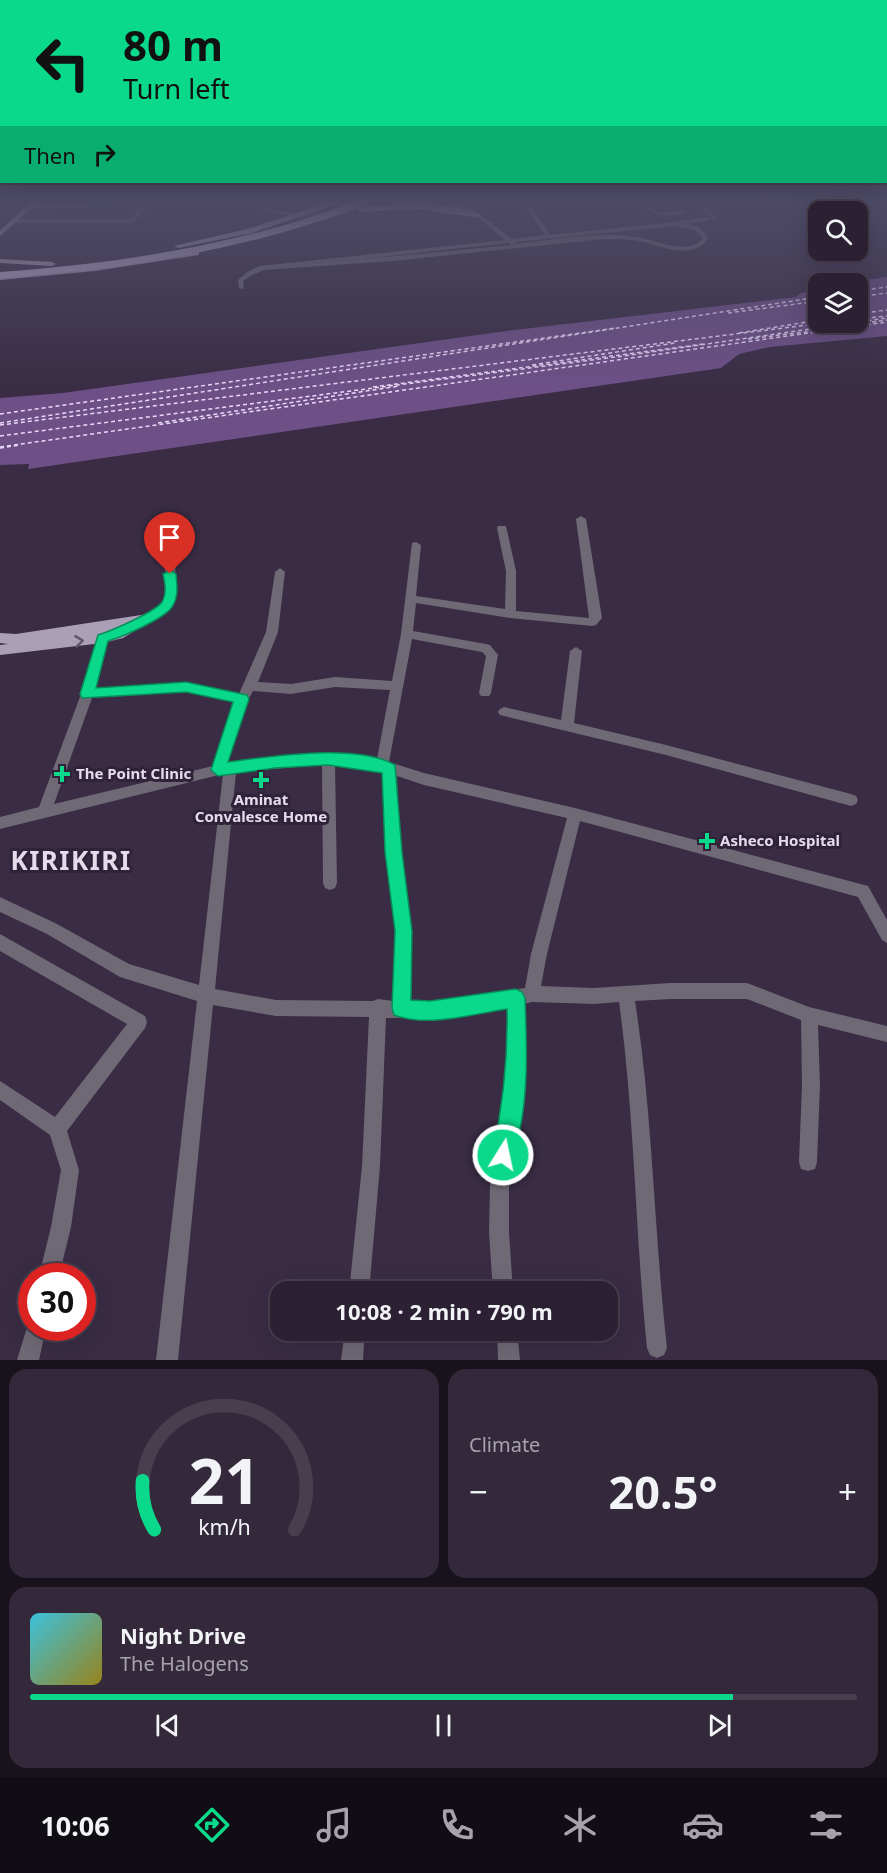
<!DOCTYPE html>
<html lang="en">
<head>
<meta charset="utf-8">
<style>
  :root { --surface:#2b2133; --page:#33293b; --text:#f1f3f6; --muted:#a6a3ac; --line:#473e4e; --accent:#0ad98b }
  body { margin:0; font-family:"Noto Sans",sans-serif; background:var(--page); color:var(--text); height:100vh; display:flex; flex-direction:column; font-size:22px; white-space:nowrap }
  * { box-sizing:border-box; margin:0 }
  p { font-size:20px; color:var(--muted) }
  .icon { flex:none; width:33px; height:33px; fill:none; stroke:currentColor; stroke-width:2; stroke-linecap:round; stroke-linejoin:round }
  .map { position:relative; height:1360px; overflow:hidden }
  .side { display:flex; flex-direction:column; gap:9px; padding:9px; background:#18121c; flex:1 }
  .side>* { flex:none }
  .banner { position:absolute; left:0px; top:0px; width:888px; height:183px; box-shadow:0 6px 24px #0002,0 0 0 2px var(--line); background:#0ad98b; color:#111; overflow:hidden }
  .fabs { position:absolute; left:808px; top:201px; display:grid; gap:12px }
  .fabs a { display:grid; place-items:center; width:60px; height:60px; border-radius:12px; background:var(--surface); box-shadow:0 6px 24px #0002,0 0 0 2px var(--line); font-size:30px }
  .speed { position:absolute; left:18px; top:1263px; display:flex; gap:12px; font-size:30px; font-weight:700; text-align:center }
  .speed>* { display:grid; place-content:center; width:78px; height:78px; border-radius:50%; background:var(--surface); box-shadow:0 6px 24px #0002,0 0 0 2px var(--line); line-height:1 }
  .speed .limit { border:9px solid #d22; background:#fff; color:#111 }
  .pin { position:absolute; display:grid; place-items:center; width:51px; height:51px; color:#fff; margin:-62px -26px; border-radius:50% 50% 50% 0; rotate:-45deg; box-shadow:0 0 6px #0007 }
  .pin .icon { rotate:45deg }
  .me { position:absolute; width:66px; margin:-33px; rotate:10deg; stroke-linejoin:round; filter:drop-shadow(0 0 4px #0008) }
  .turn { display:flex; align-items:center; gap:21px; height:126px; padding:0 24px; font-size:27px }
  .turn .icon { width:78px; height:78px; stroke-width:2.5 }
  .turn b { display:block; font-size:42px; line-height:51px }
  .then { display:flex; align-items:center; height:57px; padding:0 24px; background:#0003; gap:12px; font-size:22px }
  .big { font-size:45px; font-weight:700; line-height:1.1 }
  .side .tile { flex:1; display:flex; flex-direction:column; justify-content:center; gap:9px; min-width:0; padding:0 21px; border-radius:18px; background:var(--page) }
  .side .dial { align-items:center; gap:0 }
  .dial svg { height:156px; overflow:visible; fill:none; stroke:var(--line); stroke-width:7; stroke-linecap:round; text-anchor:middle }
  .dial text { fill:var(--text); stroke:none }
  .song { display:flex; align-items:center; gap:18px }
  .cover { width:72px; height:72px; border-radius:9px; background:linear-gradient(135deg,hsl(190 70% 55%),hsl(50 70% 35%)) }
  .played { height:6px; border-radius:3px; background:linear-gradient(90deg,var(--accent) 85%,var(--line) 85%) }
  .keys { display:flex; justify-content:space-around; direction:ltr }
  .heat { display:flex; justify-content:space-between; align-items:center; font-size:33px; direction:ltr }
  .side .tiles { flex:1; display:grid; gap:9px; grid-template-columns:1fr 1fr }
  .tile:last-child { grid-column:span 2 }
  .trip { position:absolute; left:270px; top:1281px; width:348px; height:60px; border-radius:18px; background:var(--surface); box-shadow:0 6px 24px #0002,0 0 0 2px var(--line); font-weight:700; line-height:60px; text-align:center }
  .menu { display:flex; height:96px; justify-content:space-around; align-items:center; background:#110d14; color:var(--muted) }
  .menu .icon { width:42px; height:42px }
  .menu .selected { color:var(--accent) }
  .menu b { font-size:27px; color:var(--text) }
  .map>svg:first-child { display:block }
</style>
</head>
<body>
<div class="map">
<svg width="887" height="1360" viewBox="0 0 887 1360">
  <rect width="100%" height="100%" fill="#392c44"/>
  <path fill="#6e5087" d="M887,277V336L770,347L739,354L721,368L35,468L28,469L29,464L0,465V398L63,393L506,331L796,297L801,293L819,289V322H858V284L842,283Z"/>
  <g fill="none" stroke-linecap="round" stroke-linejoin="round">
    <g stroke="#ead9fa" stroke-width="1.5" stroke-dasharray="4 3" stroke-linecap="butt">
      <path d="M858,291L887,287"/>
      <path d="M858,297L887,293"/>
      <path d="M728,313L819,301"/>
      <path d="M858,314L887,310"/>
      <path d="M858,319L887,316"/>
      <path d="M872,322L887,320"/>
      <path d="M739,333L819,320"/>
      <path d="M748,339L838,328"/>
      <path d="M532,365L675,343"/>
      <path d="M373,387L704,344"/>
      <path d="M0,414L616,328"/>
      <path d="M0,423L819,297"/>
      <path d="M158,423L399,386"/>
      <path d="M0,425L832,322"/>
      <path d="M0,436L631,355L887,318"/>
      <path d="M0,447L887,322"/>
      <path d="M0,448L20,445"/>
    </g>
    <g fill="#6f6975" fill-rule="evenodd">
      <path d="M151,201L133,223H15L12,221L15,219H131L142,205L30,209L27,207L30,205Z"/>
      <path d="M262,201H268L264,207L306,216L303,218L259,209Z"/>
      <path d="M304,201H310L309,208L311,214H307L303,208Z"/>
      <path d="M440,201C468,201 491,223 512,239L545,235L522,201H528L550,235C603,229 656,225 708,217L710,220L688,224L699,227L709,238C692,262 661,245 638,241C627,239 615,239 604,239L392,261L264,270L252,275L243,281L244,289L239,288L238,280L247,272L260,266L505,240L477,217ZM677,226L695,230L703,238C688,257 656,240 637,237C597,231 554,240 515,244V242ZM509,243L512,245L352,260Z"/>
      <path d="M636,201C646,201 649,210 659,212C667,213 676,211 684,210L687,212C669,220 650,215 636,201Z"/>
      <path d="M695,201H701L716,217V219H712Z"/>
      <path d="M581,516L586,519L602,618L596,625L592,626L510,618L416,603L413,631L486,644L490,645L498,655L491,693L489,696H481L479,693L486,656L482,652L412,639L389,762L424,773L575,808L868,886L887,920V943L882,940L858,897L580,821L547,954L541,986L594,988L670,983H747L809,1007L887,1026V1042L818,1025L820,1085L817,1162L815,1169L808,1171L801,1169L799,1162L802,1085L801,1020L747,999H670L635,1001C653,1116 654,1233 667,1348L664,1355L657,1358L650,1355L647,1348C635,1233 635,1117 619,1002L594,1004L532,1002L524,1004V1087L511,1163L509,1187V1232L513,1292H493L489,1232L490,1187L492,1163L507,1087L508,1007L430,1018H386L380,1166L369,1292H349L362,1166L369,1017L276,1016L213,1005L178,1360H156L197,1001L120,977L47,934L0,912V897L57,924L129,964L199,985L223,774L0,829V817L39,807L81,694L99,635H107L109,638L95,689L186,682L239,694L266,632L275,572L280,568L285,572L278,632L258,682L291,684L335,677L392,681L401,634L412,543L416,542L421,545L416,596L505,609L506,571L497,528L498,526H506L516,571V611L589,618L576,519ZM335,687L390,690L377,759L328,754L227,762L248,700L253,691L291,694ZM186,692L235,702L213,766L54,804L92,698ZM322,765L323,883L325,888L330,890L335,888L337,883L335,765L383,771L386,852L395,931L393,1001L378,999L373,1001L276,1000L215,989L236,772ZM397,776L424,785L567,818L531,954L525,988L430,1002H409L411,931L400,852Z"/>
      <path d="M170,560L175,563C176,588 182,606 156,618C149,621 144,624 137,623L135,620L137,617L157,608L166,598L165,563Z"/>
      <path d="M576,647L582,651L574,723L666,745L851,794L856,796L858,800L856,804L851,806L666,755L500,715L498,712L500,709L504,707L561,720L570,651Z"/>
      <path d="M0,934L145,1016L147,1022L145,1028L67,1131L79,1170L71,1227L59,1276H39L51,1227L61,1170L50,1135L0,1100V1081L55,1117L127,1024L0,951Z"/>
      <path d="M32,1320V1328H46L39,1360H17L29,1321Z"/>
      <path d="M345,1330H365L363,1360H341Z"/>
      <path d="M497,1330H517L520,1360H498Z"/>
    </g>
    <g fill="#ab9eb7" fill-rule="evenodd">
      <path d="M33,201H40L0,236V230Z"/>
      <path d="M335,201H346L252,233L178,248L174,246L247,229Z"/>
      <path d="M362,201H372L359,208C392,204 454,200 483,216L479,218L419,209L359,212L356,209L346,213L342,211Z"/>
      <path d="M196,251H199V255L95,271L0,280V276L95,267Z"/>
      <path d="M0,259L52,262L56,264L52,266L0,263Z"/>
      <path d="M141,615L146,616L148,620L146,624L123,638L103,643L0,655V645L8,644L0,643V633L16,634Z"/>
    </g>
    <path fill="#c2b3d0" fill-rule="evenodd" d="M356,201H368C351,213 325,219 304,226C205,257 103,270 0,278V272C122,263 241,245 356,201Z"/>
  </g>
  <defs><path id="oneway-chevron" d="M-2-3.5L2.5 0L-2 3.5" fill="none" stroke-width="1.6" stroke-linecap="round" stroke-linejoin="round" transform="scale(1.5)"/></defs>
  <use stroke="#61546b" href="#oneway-chevron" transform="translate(79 641) rotate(-7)"/>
  <linearGradient id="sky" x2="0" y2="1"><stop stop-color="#1f1825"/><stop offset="0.51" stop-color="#4e4b67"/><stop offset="1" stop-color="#4e4b67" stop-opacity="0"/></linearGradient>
  <rect width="887" height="392" fill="url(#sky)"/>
  <path fill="#0ad98b" stroke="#068d5a" stroke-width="1.5" d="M170,570L176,574C177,585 179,596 172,607C164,619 122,637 108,641L96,688L186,682L247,695L249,699L228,762C271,756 358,743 395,765L402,852L412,931L411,1000L430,1001L516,989L522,992L525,998C527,1050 530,1114 510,1163L503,1166L496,1163L492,1155C503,1106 508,1060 507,1009C473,1014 427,1028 394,1015L392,1008L395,931L385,852L382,773L328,765L275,768L218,776L211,770L233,702L186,692L82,698L80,694L98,635C111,631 155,612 162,602C167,593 165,583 163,574Z"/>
  <g fill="#0ad98b" stroke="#2f2239" stroke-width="2">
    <path d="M59 765h6v6h6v6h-6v6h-6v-6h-6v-6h6z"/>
    <path d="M258 771h6v6h6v6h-6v6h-6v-6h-6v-6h6z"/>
    <path d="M704 832h6v6h6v6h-6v6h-6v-6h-6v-6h6z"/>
  </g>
  <g text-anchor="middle" stroke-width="6" stroke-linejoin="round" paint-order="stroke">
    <g font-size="15" font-weight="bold" fill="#e4dcec" stroke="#2f2239" text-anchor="start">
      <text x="76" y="779">The Point Clinic</text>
      <text x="261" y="805" text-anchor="middle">Aminat<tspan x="261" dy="17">Convalesce Home</tspan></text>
      <text x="720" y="846">Asheco Hospital</text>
    </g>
    <g font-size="26" font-weight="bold" letter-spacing="1.5" fill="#e4dcec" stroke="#2f2239">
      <text x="71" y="870">KIRIKIRI</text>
    </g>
  </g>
</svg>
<div class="fabs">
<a><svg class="icon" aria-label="search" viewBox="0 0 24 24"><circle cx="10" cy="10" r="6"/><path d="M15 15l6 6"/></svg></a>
<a><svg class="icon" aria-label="layers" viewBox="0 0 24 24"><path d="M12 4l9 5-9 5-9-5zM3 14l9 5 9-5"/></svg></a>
</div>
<div class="speed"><div class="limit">30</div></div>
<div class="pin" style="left:170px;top:574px;background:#d93025"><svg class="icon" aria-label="arrive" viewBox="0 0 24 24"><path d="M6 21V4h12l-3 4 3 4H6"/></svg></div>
<svg class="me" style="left:503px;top:1155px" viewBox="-20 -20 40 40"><circle r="17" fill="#0ad98b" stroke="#fff" stroke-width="3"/><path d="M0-11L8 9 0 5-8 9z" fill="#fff"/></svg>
<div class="trip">10:08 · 2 min · 790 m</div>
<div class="banner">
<div class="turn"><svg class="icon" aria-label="left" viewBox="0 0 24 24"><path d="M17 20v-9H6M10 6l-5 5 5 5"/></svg><div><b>80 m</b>Turn left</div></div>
<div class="then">Then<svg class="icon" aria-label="right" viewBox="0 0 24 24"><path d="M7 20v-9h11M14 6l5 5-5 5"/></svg></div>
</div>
</div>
<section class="side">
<div class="tiles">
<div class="tile dial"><svg viewBox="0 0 100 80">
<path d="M14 69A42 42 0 1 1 86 69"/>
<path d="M14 69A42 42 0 0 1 8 44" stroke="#0ad98b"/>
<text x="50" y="56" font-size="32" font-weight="700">21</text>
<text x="50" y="72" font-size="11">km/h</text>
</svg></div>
<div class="tile"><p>Climate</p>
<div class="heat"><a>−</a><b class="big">20.5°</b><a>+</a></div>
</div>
<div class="tile">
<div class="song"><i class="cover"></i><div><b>Night Drive</b><p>The Halogens</p></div></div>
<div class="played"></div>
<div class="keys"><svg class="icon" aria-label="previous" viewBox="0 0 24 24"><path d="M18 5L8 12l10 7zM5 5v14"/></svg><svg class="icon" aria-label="pause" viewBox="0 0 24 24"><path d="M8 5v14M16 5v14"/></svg><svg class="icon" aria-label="next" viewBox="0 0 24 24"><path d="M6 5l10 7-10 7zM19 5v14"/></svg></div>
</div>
</div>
</section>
<nav class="menu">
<b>10:06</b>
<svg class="icon selected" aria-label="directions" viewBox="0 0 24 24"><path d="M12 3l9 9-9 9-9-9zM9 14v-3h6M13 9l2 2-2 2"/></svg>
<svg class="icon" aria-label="music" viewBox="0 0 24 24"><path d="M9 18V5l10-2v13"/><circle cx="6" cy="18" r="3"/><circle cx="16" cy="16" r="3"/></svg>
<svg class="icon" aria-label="phone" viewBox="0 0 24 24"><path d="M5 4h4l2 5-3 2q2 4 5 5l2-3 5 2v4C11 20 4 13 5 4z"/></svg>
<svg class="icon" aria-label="climate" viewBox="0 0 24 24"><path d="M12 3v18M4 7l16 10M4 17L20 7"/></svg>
<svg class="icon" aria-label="car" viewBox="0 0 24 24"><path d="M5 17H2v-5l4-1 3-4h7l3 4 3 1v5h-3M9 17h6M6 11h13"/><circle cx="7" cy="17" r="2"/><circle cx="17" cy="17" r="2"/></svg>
<svg class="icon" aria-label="filters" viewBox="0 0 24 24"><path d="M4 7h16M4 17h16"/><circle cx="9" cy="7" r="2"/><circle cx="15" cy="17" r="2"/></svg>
</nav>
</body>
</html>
